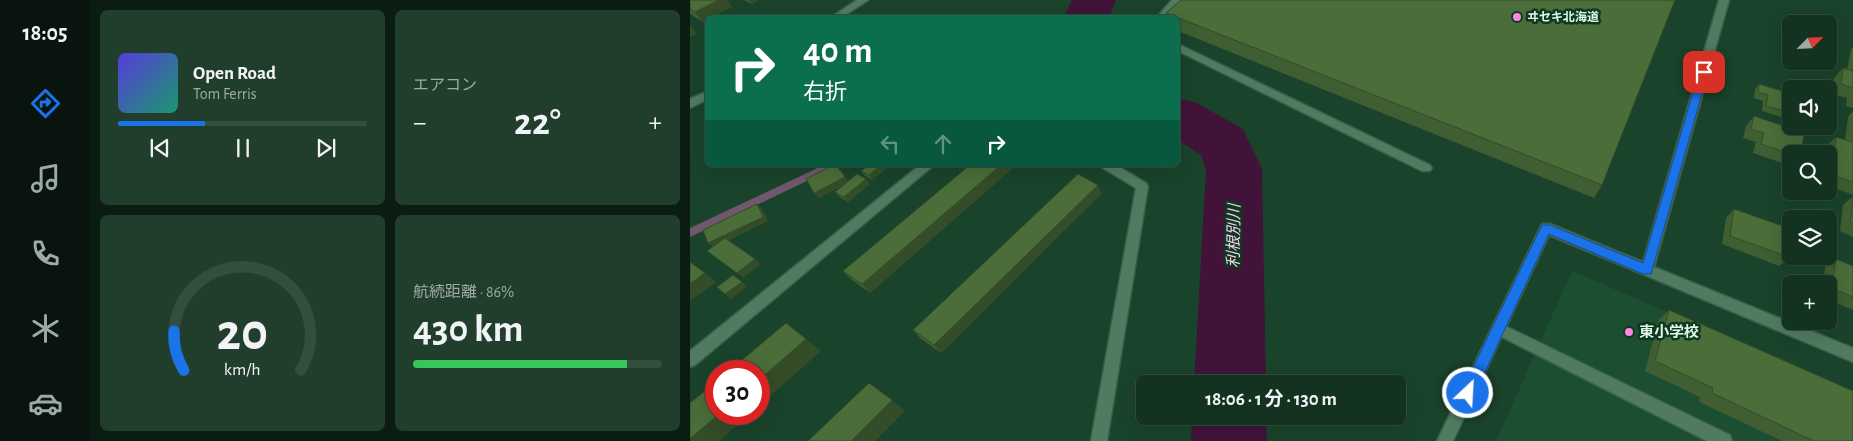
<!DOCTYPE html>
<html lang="ja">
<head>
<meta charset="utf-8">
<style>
  :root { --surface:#143220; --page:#213e2d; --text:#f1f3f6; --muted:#9daaa5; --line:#334d3e; --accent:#1a73e8 }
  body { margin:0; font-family:"Alegreya Sans","Noto Sans JP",sans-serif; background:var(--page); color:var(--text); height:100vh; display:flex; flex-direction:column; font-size:19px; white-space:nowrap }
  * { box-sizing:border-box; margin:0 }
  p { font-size:16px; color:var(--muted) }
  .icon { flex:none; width:28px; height:28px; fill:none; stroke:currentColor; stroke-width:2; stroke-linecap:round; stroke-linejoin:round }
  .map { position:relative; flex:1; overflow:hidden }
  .drawer { display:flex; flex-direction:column; gap:10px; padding:10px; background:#0b1c12; width:600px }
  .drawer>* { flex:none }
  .banner { position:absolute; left:15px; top:15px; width:475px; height:152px; border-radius:8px; box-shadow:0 5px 20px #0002,0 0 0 1px var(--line); background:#0b6e4f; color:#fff; overflow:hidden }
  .needle { width:32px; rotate:66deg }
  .fabs { position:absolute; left:1092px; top:15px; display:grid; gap:10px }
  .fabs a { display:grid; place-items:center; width:55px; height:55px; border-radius:8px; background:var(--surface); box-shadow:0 5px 20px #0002,0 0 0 1px var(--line); font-size:25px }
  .speed { position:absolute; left:15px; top:360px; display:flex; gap:10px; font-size:25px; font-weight:700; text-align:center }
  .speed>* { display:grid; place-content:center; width:65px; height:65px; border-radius:50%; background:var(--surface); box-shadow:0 5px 20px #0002,0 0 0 1px var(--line); line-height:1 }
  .speed .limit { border:8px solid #d22; background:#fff; color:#111 }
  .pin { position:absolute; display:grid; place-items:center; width:42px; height:42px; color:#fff; margin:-21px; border-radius:10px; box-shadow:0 2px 8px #0006 }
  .me { position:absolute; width:55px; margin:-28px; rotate:25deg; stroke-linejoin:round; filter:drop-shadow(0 0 4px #0008) }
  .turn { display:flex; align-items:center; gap:18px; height:105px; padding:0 15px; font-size:22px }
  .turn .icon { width:65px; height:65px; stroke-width:2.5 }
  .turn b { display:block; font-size:35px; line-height:42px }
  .lanes { display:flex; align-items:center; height:48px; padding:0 15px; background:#0003; justify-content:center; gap:25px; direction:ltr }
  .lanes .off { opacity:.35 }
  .big { font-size:38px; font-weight:700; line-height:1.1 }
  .drawer .tile { flex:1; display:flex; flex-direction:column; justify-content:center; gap:8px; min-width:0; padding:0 18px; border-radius:8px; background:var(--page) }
  .drawer .dial { align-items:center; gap:0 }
  .dial svg { height:130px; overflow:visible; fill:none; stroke:var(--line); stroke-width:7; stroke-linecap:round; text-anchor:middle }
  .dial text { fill:var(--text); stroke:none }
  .song { display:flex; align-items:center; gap:15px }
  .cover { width:60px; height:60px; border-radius:8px; background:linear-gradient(135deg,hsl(250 70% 55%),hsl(160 70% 35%)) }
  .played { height:5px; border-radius:2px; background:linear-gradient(90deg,var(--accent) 35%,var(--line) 35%) }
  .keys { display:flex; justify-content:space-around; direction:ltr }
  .heat { display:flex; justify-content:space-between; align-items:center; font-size:28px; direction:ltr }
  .charge { height:8px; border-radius:4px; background:linear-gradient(90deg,#34c759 86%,var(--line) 0) }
  .drawer .tiles { flex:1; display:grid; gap:10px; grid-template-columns:repeat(2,1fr) }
  .trip { position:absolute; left:446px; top:375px; width:270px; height:50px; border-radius:8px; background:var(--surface); box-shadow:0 5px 20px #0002,0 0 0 1px var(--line); font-weight:700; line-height:50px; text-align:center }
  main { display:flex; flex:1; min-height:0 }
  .menu { display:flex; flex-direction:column; width:90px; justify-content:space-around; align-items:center; background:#08140d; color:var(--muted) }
  .menu .icon { width:35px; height:35px }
  .menu .current { color:var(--accent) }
  .menu b { font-size:22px; color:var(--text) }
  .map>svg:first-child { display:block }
</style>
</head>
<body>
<main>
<nav class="menu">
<b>18:05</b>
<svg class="icon current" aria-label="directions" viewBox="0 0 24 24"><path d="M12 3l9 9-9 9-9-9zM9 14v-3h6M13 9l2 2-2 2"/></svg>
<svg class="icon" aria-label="music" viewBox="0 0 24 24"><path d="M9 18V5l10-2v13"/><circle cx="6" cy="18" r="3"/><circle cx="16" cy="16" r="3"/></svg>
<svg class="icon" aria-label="phone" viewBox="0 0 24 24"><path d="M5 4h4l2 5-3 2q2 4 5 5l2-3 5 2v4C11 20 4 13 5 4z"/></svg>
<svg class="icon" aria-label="climate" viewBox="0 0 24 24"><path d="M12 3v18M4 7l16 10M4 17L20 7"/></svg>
<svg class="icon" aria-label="car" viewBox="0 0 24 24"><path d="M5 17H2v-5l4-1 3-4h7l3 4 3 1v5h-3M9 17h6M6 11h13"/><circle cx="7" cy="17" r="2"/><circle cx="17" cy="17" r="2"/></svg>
</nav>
<section class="drawer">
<div class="tiles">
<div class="tile">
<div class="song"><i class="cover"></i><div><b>Open Road</b><p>Tom Ferris</p></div></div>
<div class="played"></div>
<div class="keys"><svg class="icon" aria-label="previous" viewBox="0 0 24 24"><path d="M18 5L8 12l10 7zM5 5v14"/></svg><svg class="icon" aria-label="pause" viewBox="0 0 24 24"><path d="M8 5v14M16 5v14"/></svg><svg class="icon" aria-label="next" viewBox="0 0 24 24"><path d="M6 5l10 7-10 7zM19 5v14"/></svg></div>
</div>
<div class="tile"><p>エアコン</p>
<div class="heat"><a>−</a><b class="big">22°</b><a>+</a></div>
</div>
<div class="tile dial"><svg viewBox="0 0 100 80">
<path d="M14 69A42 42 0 1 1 86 69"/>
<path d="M14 69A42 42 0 0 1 8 45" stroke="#1a73e8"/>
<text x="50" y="56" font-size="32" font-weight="700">20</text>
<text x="50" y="72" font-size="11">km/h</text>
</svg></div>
<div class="tile"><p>航続距離 · 86%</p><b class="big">430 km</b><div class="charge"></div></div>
</div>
</section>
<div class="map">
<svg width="1163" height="441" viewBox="0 0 1163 441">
  <rect width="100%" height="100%" fill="#1a432b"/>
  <path fill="#1c4e32" d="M882,271L1163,392V441H806Z"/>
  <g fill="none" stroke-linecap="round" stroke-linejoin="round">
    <path fill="#71576d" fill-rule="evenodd" d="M134,165H148L146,167L0,237V228Z"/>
    <g fill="#411339" fill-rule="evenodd">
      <path d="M382,0H426L419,18H373Z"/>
      <path d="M488,98L507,103L553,129L572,169L576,384H504L516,169L511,155L488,140Z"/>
      <path d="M502,416H576L577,441H501Z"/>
    </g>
    <g stroke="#3a5e4a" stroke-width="3">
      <g id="service">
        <path d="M167,0H178L151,18H140Z"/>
        <path d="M482,0H492L476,18H466Z"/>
        <path d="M488,44L740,165L742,168L740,171H732L488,51Z"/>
        <path d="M18,91V99L0,108V99Z"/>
        <path d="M809,323L1040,435L1042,441H1017L804,333L802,329L804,325Z"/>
      </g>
    </g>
    <g stroke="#3a5e4a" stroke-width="3">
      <g id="minor">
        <path d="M1029,0H1039L964,267L1163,348V362L859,235L763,441H747L852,224H860L953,262Z"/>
        <path d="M230,165H244L5,365L0,367V351Z"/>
        <path d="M411,165H426L456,183L458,186L417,441H401L446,188L413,168Z"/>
      </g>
    </g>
    <use href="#service" fill="#517b60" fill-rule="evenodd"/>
    <use href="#minor" fill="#517b60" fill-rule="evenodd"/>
  </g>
  <g fill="#405e31">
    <path d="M0,0H37L42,7L18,18V20L13,22L0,14Z"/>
    <path d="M54,0H68L62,4Z"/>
    <path d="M476,13L912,185L904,198L488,31V18H477Z"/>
    <path d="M1163,47V108L1156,106L1157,98L1142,94L1144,78L1153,68L1157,70L1161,49Z"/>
    <path d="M1069,84L1101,94V120L1072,111L1073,101L1064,98L1065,89Z"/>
    <path d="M1163,111V195L1139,186V154H1136L1137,146L1146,137L1155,140L1158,117Z"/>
    <path d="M1064,116L1101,154V166L1063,153L1066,142L1053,138L1056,126Z"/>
    <path d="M280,165H326L180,293L161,279L153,271Z"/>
    <path d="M199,166L182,180L175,176L171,171Z"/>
    <path d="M150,169L158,181L180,184L158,202L150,197L145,192L155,184L129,198L124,193Z"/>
    <path d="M408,185L411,194L251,353L230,338L223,330Z"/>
    <path d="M1163,196V237L1150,231L1153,205Z"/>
    <path d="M1044,209L1099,257L1089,266L1032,244L1036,218Z"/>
    <path d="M1146,259L1163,266V310L1139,300V284H1133L1135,267Z"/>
    <path d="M979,310L1163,441H1092L1009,402L1010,397L955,371L968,321Z"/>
  </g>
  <g fill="#344c28">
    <path d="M29,0H37L42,7L21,18H18V20L13,22L5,12Z"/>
    <path d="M59,0H68L62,4Z"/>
    <path d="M0,25L7,34L0,37Z"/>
    <path d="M146,165L159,182L129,198L124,193Z"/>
    <path d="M191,165H198L199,166L182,180L179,175Z"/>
    <path d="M311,165H326L180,293L172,284Z"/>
    <path d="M176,179L180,184L158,202L154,197Z"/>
    <path d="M408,185L411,194L251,353L244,345Z"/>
    <path d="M67,204L72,209L78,221L24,248L18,243Z"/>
    <path d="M65,259L71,264L53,278L47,273Z"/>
    <path d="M15,273L26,282L0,301V284Z"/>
    <path d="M52,282L57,286L41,299L35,294Z"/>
    <path d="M96,323L131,351L69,406V380Z"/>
    <path d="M202,400L215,411L185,441H161Z"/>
    <path d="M29,414H60L29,441H0V439Z"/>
  </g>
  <g fill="#4b6d39" stroke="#344c28">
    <path d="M0,0H29L5,12L0,9Z"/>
    <path d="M491,0H985L912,185L476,13Z"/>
    <path d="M1153,68L1163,71V88L1151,84Z"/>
    <path d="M1069,84L1101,94V113L1076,106L1078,95L1068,92Z"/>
    <path d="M1064,116L1114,133L1111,154H1101L1071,144L1074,133L1061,129Z"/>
    <path d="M1146,137L1163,142V182L1142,175Z"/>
    <path d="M143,165H146L155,177L124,193L116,179Z"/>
    <path d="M179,165H191L179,175L171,171Z"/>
    <path d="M280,165H311L172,284L153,271Z"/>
    <path d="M167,174L176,179L154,197L145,192Z"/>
    <path d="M388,174L408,185L244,345L223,330Z"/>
    <path d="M1163,197V224L1160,223Z"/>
    <path d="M67,204L73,217L18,243L13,230Z"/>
    <path d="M1044,209L1101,229L1099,257L1040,236Z"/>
    <path d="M35,238L65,259L47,273L17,251Z"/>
    <path d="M1146,259L1163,266V297L1142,288Z"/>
    <path d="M0,262L15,273L0,284Z"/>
    <path d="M43,275L52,282L35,294L27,287Z"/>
    <path d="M979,310L1163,391V441H1124L1022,393L1023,388L965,361Z"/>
    <path d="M96,323L116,339L69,380V371H39Z"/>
    <path d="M26,382V414H29L0,439V403Z"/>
    <path d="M179,383L202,400L161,441H118Z"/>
  </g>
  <path fill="#1a73e8" stroke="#114b97" d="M1014,69L1018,72L961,274H953L859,234L783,398L778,399L773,398L771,393L773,388L852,225H860L953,263L1009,72Z"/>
  <g fill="#fc86e4" stroke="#0e3921" stroke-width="2">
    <circle cx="827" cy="17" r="5"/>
    <circle cx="939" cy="332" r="5"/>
  </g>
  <g text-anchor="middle" stroke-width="5" stroke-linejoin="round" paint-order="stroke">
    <g font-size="12" font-weight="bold" fill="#e0f6e7" stroke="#0e3921" text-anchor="start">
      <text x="837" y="21">ヰセキ北海道</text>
    </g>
    <g font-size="15" font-weight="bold" fill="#e0f6e7" stroke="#0e3921" text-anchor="start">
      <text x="949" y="337">東小学校</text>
    </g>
    <g font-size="16" font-style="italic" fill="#fcccf0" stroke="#0e3921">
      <text transform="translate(543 236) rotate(-89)" y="6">利根別川</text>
    </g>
  </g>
</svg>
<div class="fabs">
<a><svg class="needle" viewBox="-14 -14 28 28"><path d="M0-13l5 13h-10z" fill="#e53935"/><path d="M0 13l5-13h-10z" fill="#9daaa5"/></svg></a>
<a><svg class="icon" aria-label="sound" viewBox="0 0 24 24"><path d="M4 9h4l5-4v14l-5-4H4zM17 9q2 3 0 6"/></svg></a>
<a><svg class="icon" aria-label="search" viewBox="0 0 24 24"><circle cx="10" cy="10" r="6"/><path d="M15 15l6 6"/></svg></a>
<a><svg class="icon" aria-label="layers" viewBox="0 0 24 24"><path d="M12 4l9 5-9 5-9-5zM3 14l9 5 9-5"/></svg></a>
<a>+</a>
</div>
<div class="speed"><div class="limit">30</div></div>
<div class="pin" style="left:1014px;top:72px;background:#d93025"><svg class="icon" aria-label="arrive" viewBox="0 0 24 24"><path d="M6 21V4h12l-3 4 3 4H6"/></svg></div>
<svg class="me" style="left:778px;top:393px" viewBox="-20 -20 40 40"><circle r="17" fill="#1a73e8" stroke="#fff" stroke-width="3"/><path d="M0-11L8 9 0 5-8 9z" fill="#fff"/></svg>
<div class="trip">18:06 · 1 分 · 130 m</div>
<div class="banner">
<div class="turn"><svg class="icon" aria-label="right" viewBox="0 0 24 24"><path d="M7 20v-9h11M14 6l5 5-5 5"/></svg><div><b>40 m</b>右折</div></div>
<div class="lanes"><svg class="icon off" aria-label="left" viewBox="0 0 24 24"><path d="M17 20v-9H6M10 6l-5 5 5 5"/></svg><svg class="icon off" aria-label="ahead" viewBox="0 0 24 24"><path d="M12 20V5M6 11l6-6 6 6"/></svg><svg class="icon" aria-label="right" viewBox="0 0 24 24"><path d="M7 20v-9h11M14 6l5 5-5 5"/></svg></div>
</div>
</div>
</main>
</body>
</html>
